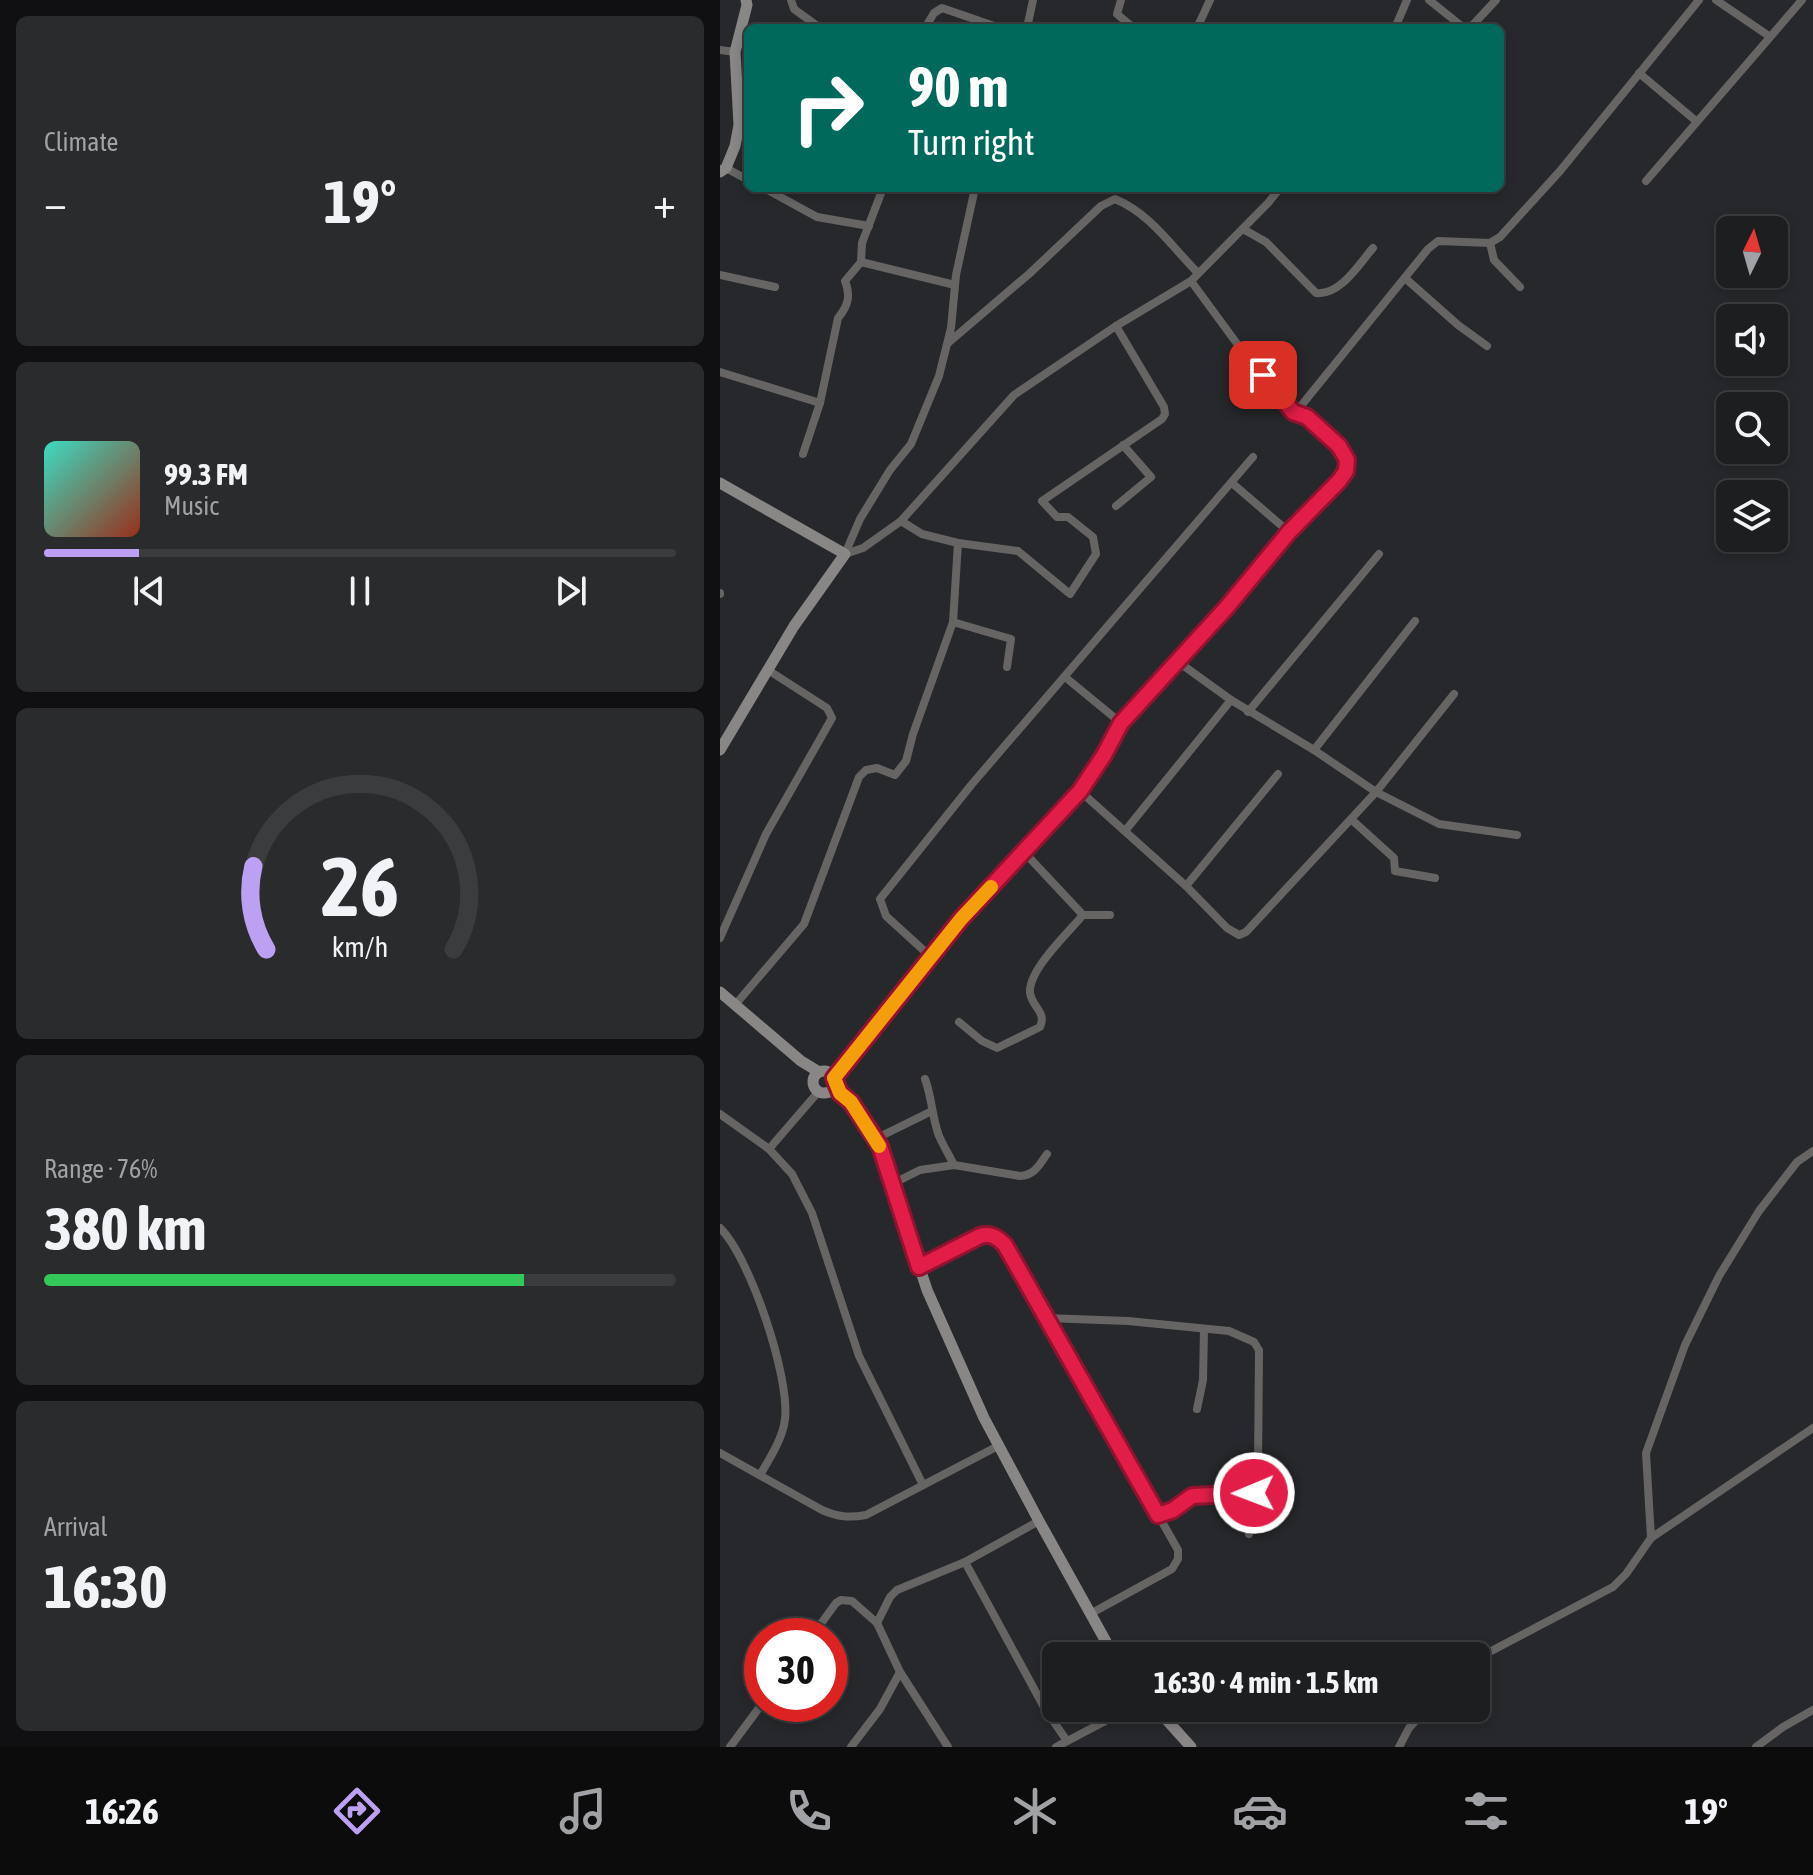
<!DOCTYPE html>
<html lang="en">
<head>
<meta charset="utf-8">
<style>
  :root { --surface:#1d1e20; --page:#2a2b2d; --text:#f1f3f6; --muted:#a0a2a5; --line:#3b3c3e; --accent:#bca0f2 }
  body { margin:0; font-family:"Asap Condensed",sans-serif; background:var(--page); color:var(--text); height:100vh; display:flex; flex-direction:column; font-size:30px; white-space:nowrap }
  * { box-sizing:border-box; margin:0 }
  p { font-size:26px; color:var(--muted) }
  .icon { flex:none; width:44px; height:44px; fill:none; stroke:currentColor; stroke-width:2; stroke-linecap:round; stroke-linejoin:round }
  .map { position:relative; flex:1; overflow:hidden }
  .drawer { display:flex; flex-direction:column; gap:16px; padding:16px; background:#101012; width:720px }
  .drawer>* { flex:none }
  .banner { position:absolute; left:24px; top:24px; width:760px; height:168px; border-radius:12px; box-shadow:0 4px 12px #0003,0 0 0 2px var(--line); background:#00695c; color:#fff; overflow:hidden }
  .needle { width:52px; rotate:5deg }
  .controls { position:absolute; left:996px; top:216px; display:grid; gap:16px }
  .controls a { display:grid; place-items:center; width:72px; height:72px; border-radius:12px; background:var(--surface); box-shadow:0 4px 12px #0003,0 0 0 2px var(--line); font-size:40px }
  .speed { position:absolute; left:24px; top:1618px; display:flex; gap:16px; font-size:40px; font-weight:700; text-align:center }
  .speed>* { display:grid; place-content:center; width:104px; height:104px; border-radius:50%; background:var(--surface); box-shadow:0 4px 12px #0003,0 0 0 2px var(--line); line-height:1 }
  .speed .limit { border:12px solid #d22; background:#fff; color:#111 }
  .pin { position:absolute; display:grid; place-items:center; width:68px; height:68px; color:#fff; margin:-34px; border-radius:16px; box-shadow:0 4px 12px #0006 }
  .me { position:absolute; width:88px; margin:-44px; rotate:269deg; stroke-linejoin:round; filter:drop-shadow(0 0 6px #0008) }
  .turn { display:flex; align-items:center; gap:28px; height:168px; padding:0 32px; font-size:36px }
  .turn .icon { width:104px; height:104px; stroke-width:2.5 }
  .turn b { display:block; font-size:56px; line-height:68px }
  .big { font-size:60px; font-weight:700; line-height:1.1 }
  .drawer .widget { flex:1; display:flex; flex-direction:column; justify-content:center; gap:12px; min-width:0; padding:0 28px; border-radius:12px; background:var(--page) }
  .drawer .dial { align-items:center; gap:0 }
  .dial svg { height:208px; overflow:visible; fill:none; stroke:var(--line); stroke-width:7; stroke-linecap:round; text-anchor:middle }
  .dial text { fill:var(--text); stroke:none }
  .song { display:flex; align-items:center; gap:24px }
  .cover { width:96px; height:96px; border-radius:12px; background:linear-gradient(135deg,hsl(170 70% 55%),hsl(10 70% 35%)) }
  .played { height:8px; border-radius:4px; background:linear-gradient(90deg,var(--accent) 15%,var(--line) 15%) }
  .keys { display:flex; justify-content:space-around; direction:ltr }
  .heat { display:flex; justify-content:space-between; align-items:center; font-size:44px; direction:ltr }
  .charge { height:12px; border-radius:6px; background:linear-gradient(90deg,#34c759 76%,var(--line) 0) }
  .trip { position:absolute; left:322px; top:1642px; width:448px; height:80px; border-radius:12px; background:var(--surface); box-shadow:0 4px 12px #0003,0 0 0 2px var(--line); font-weight:700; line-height:80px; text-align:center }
  .dock { display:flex; height:128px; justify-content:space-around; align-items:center; background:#0c0c0d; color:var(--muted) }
  .dock .icon { width:56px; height:56px }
  .dock .on { color:var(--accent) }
  .dock b { font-size:36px; color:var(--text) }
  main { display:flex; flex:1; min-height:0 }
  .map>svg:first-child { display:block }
</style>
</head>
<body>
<main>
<section class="drawer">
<div class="widget"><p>Climate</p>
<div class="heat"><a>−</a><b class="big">19°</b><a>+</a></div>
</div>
<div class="widget">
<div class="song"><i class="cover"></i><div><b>99.3 FM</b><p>Music</p></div></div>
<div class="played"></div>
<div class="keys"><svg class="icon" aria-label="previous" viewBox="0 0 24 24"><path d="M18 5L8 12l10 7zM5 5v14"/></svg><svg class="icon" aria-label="pause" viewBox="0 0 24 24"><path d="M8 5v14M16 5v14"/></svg><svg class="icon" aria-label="next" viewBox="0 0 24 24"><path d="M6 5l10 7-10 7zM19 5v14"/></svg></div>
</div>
<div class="widget dial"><svg viewBox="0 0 100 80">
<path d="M14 69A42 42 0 1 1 86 69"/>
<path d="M14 69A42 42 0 0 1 9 37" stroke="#bca0f2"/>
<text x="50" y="56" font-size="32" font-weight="700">26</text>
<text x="50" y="72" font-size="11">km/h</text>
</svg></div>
<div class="widget"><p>Range · 76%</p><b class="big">380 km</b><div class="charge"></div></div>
<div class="widget"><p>Arrival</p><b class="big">16:30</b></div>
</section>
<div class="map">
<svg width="1093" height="1747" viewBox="0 0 1093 1747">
  <rect width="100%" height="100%" fill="#27282b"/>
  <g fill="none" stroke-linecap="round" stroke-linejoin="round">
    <g stroke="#666564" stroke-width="8">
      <path d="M71,0L74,9L100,28"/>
      <path d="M401,0L397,14L410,25L419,28"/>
      <path d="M709,0L744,28"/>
      <path d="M996,0L1049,36"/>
      <path d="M205,28L214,13L222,8L280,28"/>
      <path d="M307,28L313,0"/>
      <path d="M477,28L490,0"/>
      <path d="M675,28L687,0"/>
      <path d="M750,28L776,0"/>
      <path d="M0,50L15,52"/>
      <path d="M919,73L976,121"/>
      <path d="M6,168L28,180"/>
      <path d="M926,181L1082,0"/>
      <path d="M44,188L97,217L149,226"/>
      <path d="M523,229L546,242L596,293C620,296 639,264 653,248"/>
      <path d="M770,243L774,260L800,287"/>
      <path d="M141,262L235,285"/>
      <path d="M0,275L55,287"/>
      <path d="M685,278L738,325L767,346"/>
      <path d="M228,343L309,274L381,206L395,199C431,214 451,246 478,273"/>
      <path d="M0,372L100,403"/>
      <path d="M576,412L708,249L718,241L770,243L780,237L840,171L979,0"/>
      <path d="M83,454L100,403L118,318C128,306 131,296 125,281L141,262L142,243L163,188"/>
      <path d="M512,483L569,532"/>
      <path d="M396,506L431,477L403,445"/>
      <path d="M181,521L202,534L238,543L298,551L350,594L376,554L373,537L348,517H337L322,501L442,419L445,414L444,407L396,326"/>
      <path d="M125,554L143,548L181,521L294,395L396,326L471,281L548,203L560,188"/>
      <path d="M125,554L140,519L170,470L191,444L219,376L231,328L236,275L255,188"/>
      <path d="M0,593V594"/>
      <path d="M233,622L291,639L287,667"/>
      <path d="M457,661L511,700L594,750L656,792L719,824L797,835"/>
      <path d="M345,677L401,723"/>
      <path d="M528,712L659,554"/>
      <path d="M594,750L695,621"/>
      <path d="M360,791L466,886L507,928L519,935L526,932L656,792L734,694"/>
      <path d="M632,820L674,858L675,871L715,878"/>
      <path d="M405,831L511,700"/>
      <path d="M304,852L363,915H390"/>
      <path d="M466,886L558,774"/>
      <path d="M0,938L46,834L112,718L107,708L48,670"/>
      <path d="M211,957L166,916L160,899L252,784L533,457"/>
      <path d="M15,1005L84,924L139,777L146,770L157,768L175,775L186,761L193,734L233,622L238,543"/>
      <path d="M239,1022L262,1041L277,1048L320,1027C327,1012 312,1007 310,993C308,970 348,933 363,915"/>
      <path d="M108,1072L123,1065"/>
      <path d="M114,1078L241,919L360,791L384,755L401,723L507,607L569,532L619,481L626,471L627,460L619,446L587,417L573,412L529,360L471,281"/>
      <path d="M205,1079C212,1098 212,1117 219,1136C223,1145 229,1155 234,1165"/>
      <path d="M0,1114L49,1149L72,1174L92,1213L139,1356L203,1485"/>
      <path d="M155,1139L212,1111"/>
      <path d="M49,1149L99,1091"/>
      <path d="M172,1184L200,1170L234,1165L300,1176C315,1175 319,1165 327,1154"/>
      <path d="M0,1228C30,1257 70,1377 65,1419C63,1438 50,1458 40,1475"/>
      <path d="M199,1267L260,1236L271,1235L285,1245L458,1550V1559L452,1569L370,1614"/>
      <path d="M326,1318L408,1321L509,1331L534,1342L539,1350L538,1469L529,1534"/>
      <path d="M477,1409L483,1380L484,1329"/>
      <path d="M0,1453L102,1510C118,1517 129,1518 146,1515L278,1446"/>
      <path d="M438,1515L453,1510L472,1496L534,1493"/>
      <path d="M931,1538L926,1453L965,1345L999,1276L1039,1211L1077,1162L1093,1151"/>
      <path d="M245,1562L325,1709L347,1741"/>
      <path d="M157,1623L170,1597L177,1590L245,1562L319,1521"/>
      <path d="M92,1636L116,1603L121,1600L132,1601L157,1623L180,1672L228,1747"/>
      <path d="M756,1659L893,1587L906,1574L931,1538L1093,1428"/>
      <path d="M10,1747L42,1704"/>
      <path d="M131,1747L160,1709L180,1672"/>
      <path d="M336,1747L410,1708"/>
      <path d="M679,1747L689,1728L707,1708"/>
      <path d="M1036,1747L1063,1727L1093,1710"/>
    </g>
    <g stroke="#898785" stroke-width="11">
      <path d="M0,172L6,168L15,146L19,125L15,52L27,5L26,0"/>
      <path d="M0,483L125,554L74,626L0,750"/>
      <path d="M0,992L81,1061L99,1072"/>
      <circle cx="104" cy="1082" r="11"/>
      <path d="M115,1085L131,1102L160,1146L207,1290L264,1418L319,1521L394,1656"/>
      <path d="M436,1708L471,1747"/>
    </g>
  </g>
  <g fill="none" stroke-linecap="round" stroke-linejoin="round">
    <g stroke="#92132f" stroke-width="20">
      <path id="route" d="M534,1493L472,1496L453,1510L438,1515L285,1245C277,1237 271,1233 260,1236L199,1267L160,1146L131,1102L120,1093L114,1078L241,919L360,791L384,755L401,723L507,607L569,532L619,481L626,471L627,460L619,446L587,417L573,412L543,375"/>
    </g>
    <use href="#route" stroke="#e11d48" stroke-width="14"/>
    <path stroke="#f59e0b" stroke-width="14" d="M159,1146L131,1102L120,1093L114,1078L241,919L271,887"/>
  </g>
</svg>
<div class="controls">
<a><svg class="needle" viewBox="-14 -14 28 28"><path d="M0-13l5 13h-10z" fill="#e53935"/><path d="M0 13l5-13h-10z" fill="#a0a2a5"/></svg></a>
<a><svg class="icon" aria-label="sound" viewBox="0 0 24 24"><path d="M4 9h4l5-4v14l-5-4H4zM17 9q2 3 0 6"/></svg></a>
<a><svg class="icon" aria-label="search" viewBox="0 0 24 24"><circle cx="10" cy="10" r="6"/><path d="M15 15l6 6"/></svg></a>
<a><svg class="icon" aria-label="layers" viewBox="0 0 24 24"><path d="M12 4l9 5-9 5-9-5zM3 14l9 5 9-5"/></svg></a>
</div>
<div class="speed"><div class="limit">30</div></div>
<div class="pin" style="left:543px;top:375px;background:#d93025"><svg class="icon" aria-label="arrive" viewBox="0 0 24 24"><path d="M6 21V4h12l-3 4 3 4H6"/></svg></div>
<svg class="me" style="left:534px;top:1493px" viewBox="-20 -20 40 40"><circle r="17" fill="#e11d48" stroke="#fff" stroke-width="3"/><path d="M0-11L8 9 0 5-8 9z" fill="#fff"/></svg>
<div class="trip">16:30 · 4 min · 1.5 km</div>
<div class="banner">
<div class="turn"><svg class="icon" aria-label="right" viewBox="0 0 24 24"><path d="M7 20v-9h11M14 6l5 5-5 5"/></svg><div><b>90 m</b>Turn right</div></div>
</div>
</div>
</main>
<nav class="dock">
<b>16:26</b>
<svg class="icon on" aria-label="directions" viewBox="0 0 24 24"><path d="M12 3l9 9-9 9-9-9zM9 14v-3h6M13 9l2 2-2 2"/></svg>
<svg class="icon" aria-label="music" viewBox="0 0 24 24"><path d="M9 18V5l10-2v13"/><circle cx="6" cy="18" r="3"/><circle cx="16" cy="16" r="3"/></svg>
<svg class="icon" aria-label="phone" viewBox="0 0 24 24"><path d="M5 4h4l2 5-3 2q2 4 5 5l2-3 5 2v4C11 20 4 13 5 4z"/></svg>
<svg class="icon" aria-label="climate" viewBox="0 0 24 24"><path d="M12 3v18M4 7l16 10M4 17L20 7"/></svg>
<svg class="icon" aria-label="car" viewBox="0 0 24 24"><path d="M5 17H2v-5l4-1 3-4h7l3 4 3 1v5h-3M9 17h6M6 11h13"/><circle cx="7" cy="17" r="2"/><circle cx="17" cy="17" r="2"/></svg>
<svg class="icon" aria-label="filters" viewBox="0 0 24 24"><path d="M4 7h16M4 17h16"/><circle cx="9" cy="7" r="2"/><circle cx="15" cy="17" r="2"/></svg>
<b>19°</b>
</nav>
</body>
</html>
